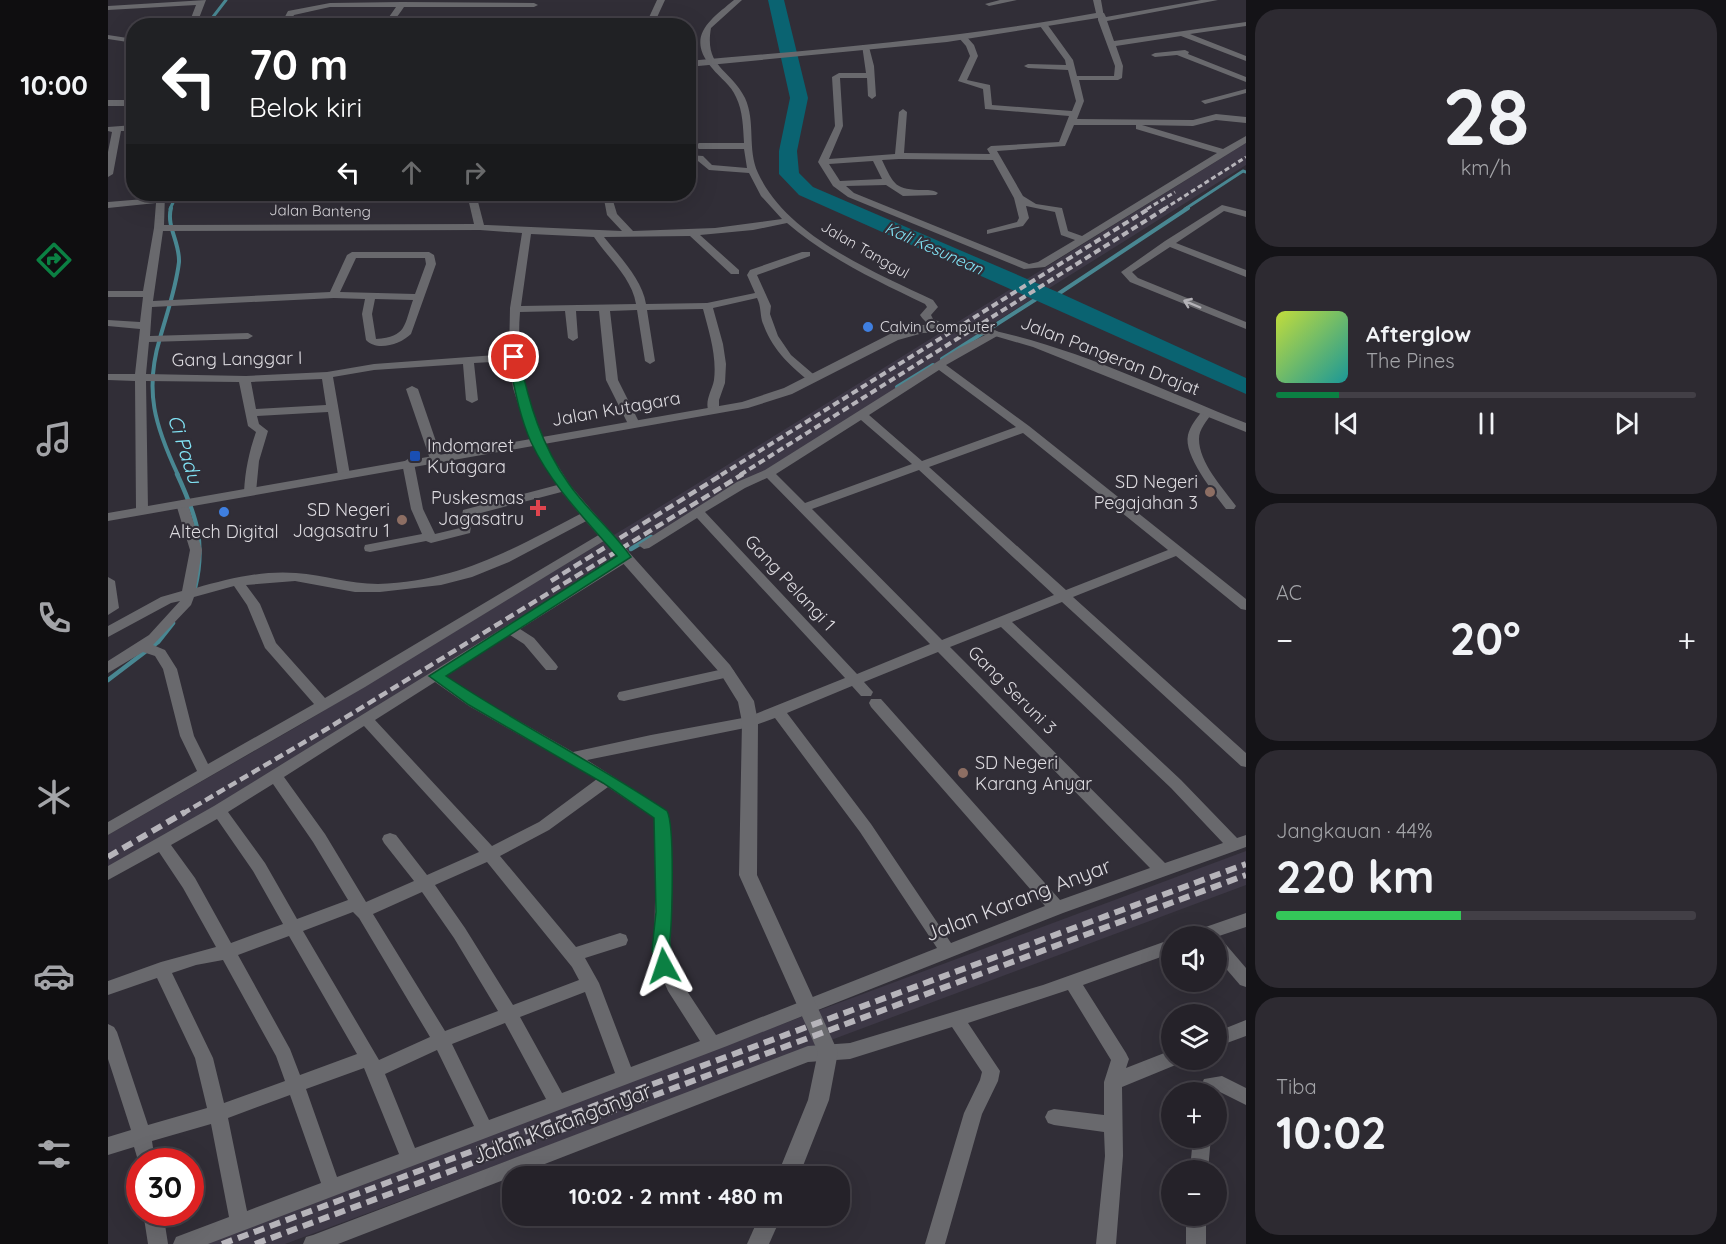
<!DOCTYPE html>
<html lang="id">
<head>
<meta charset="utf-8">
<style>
  :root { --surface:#252229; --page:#2d2a31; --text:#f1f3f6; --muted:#a3a4a8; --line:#423f46; --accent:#0b8043 }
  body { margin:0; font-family:Quicksand,sans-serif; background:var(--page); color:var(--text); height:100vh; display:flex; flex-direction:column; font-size:22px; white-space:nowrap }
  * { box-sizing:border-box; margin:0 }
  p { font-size:20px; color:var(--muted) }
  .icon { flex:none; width:33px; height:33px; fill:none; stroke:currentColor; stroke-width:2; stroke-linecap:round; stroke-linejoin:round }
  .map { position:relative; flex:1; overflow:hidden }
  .drawer { display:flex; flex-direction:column; gap:9px; padding:9px; background:#141317; width:480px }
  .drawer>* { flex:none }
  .top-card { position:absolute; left:18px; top:18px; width:570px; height:183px; border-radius:24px; box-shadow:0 6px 24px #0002,0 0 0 2px var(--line); background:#202124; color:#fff; overflow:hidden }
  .tools { position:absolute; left:1053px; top:926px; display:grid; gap:12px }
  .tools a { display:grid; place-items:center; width:66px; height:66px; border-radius:50%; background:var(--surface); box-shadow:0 6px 24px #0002,0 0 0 2px var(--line); font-size:30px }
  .speed { position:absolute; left:18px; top:1148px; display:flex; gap:12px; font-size:30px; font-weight:700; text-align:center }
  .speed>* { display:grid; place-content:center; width:78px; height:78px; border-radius:50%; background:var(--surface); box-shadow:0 6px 24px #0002,0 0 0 2px var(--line); line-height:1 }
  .speed .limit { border:9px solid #d22; background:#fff; color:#111 }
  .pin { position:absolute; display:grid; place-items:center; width:51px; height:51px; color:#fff; margin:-26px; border:3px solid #fff; border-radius:50%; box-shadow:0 2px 6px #0007 }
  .me { position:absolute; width:66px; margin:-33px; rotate:355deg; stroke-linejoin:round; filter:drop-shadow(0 0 4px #0008) }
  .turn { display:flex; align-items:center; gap:21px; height:126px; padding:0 24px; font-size:27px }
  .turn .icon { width:78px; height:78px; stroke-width:2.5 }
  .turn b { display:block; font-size:42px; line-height:51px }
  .lanes { display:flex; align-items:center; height:57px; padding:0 24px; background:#0003; justify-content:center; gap:30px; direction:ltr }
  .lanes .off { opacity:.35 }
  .big { font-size:45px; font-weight:700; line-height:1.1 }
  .drawer .widget { flex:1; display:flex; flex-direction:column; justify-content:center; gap:9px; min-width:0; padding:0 21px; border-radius:24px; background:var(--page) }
  .drawer .dial { align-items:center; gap:0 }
  .dial b { font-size:78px; line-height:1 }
  .song { display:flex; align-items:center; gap:18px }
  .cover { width:72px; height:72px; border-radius:9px; background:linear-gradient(135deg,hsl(70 70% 55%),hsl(180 70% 35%)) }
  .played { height:6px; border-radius:3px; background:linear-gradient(90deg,var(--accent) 15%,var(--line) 15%) }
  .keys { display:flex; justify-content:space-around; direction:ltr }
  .heat { display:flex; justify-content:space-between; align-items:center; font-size:33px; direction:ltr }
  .charge { height:9px; border-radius:4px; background:linear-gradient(90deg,#34c759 44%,var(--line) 0) }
  .trip { position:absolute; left:394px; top:1166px; width:348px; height:60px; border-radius:24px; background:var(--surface); box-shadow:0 6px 24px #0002,0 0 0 2px var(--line); font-weight:700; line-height:60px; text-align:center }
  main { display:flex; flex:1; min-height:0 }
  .menu { display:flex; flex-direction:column; width:108px; justify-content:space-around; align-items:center; background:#0f0e10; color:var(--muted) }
  .menu .icon { width:42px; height:42px }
  .menu .current { color:var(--accent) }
  .menu b { font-size:27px; color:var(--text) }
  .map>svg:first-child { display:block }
</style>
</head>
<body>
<main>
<nav class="menu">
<b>10:00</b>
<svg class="icon current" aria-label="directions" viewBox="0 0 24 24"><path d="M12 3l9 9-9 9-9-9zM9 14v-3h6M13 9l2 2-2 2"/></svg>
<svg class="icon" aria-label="music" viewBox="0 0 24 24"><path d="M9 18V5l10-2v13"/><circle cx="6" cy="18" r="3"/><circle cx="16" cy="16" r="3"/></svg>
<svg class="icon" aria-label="phone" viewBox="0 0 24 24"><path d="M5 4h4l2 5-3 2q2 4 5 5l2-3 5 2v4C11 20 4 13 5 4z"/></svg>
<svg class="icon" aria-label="climate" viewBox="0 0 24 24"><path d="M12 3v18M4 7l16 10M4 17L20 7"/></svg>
<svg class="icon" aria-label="car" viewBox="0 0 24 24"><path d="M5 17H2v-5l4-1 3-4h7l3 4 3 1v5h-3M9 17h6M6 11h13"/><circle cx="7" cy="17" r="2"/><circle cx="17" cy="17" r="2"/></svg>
<svg class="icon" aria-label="filters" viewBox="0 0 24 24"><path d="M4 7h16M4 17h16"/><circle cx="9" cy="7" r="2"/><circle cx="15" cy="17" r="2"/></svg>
</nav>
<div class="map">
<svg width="1138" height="1244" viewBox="0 0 1138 1244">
  <rect width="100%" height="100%" fill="#312e37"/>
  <g fill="#3d3846">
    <path d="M1138,143V165L881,326L828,365L673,463L631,485L508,560L0,872V835L192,725L529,521Z"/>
    <path d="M1138,851V885L177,1244H85Z"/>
  </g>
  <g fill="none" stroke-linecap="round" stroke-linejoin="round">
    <g stroke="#498792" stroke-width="3">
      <path d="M98,26L118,0"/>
      <path d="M62,209L69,194"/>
      <path d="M1077,209L1135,171L1138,172"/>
    </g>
    <g stroke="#498792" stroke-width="4">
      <path d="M63,208C58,226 72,243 71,262C68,288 59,313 52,338C36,391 47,426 70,475"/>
      <path d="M944,298L1080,208"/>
      <path d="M834,359L936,294"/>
      <path d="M789,387L825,365"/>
    </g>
    <g stroke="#498792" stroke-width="4.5">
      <path d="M69,474C88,515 98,543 87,588"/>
      <path d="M523,549L543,537"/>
      <path d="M484,574L503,562"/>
      <path d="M0,680L50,642L65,623"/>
    </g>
    <path fill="#0a6371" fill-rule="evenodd" d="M660,0H676L700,98L689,151L691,173L705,187L954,294L1138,378V394L691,195L671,174V151L682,98Z"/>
    <g fill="#69696d" fill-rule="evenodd">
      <path d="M98,0L88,26H80L88,5L0,10V6Z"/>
      <path d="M549,0H557L545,26H537Z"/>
      <path d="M626,0H634L603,28C596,68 622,68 637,98C648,122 639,149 650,173C679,236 766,272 825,300L830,307L823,315L825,319L839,325V329C828,331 818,324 812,315L819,307L817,304C769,281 720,258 679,223L645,230L592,235L631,270V274H623L582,236L496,237C511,256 534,279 538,304L599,303L647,293L639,275L642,270L694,252H702V256L649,275L663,306L662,314L670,336L683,355L711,379L705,382L701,381C679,363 664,349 654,321C652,313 653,306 649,298L605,308L615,344L618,364L617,383L611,400V410L605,413L601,412C596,401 604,391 606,380C609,356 601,332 595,309L539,310L547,361L542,364L537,361L529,310L502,311L510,380L532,424L526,427L520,424L498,380L491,311H468L470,338L465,341L460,338L457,311L412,312C408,361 419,396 434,441L432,443L428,445L422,441L405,388L401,361L366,363L370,400L364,403L358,400L355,364L266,370L225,377L242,475L240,478H232L230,475L220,412L149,416L151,424L160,431L151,461L148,492L142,496L136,492C137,471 141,452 148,432L140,426L131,382L38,381L40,510L34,514L30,513L28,510L27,381L0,380V374H27L32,329L0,326V320L32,322L35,297H0V291H35L46,228L48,203L0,208V202L48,198L49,194H57L56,225L366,224L359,194H368L376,225H379L514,231L499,215L495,194H503L509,214L525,231L607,228L674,219L653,196L641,173L601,170L590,161H580V155L595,156L604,165L639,168L636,149H591L587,146L591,143H636C635,128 635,111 628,97C623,85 612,78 604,68C577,36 602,20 626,0ZM372,230L414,233L402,308L401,354L266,364L219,372L138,376L38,374L41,342L140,339L145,336L140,333L42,336L44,307L226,298L257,299L254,314L258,340C269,352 293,344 303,334L328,264L326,255L321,252H244L239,255L222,292L45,301L55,231ZM423,234L486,237C500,258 524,278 528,304L413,306ZM248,258H317L318,264L307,294L232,292ZM267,299L305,300C296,325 299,337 268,339L264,314ZM214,379L218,405L148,409L143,382Z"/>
      <path d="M892,0H909L881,6L877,4Z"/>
      <path d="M1093,0H1110L999,21L1006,41L1138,22V26L1082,34L1138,56V61L1073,36L1008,46L1015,66L1014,78L1010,80H971L976,101L969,119L1085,120L1108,114L1138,117V123L1108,120L1085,126L1034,125L1115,149L1138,136V143L937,267L916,269L740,197L725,186L710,162L727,126L724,77L731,73H758L754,45L761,47L766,66L768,96L764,99L760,96L759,78H732L735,126L721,159L787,154L791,112L795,109L799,112L796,153L882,154L879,149L883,146L951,142L961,116L877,109L875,89L850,81L862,56L858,46L851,38L852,36H858L866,45L870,56L859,80L882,85L884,105L964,111L968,101L960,70L920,68L916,66L920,64L958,65L957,60L932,26L933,24H939L965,60L969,76H1006L1007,66L990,20V13H996L998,17ZM966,125H1028V129L1109,153L974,236L960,231L954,208L928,204L915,196L889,151L957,146ZM791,159L885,160L906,198L911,218L909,222L879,230V234L915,226L921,218L918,206L947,212L953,235L967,240L930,262L921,264L746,193L738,186L778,185L795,196L828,195L830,193C825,190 822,190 816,190C787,190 786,185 774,160ZM765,161L774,179L732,181L721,164Z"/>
      <path d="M294,2L426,3L430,5L426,7H296C288,19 283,26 269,26L281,17L288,7H222L186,15L180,26H172L180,11L222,3Z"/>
      <path d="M0,35L26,39V43L0,39Z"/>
      <path d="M1077,50L1081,52L1080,54L1138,77V82L1069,55L1047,57L1043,55L1047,53Z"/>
      <path d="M1138,89V93L1097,104L1093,101Z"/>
      <path d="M26,125V131H13L5,174L0,177V152L4,132L0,131V127Z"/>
      <path d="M1114,205L1138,211V217L1116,211L1068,243L1138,270V277L1062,247L1024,272L1030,278L1138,322V329L1022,282L1013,272L1057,241Z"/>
      <path d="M887,330L892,333L891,335L838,365L921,426L1138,599V610L1133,609L1068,556L965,597L1138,753V767L1133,766L954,602L904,622L1073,780L1129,838L1138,835V847L955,913L619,1046L100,1244H65L68,1237L121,1217L103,1124L44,1141L47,1161H32V1167L26,1147L0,1155V1137L23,1130L0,1059V1024L6,1027L9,1032L40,1125L99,1108L87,1058L49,978L0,995V981L53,962L108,947L75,888L51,852L0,880V866L106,806L517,553L523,557L522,560L412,629L426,638L448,664L450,667L448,670H438L416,644L402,635L337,676L371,698L465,752L543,735L640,717L737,678L589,518L541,548L536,549L530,545L629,482L657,470L851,348ZM831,370L908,427L814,461L761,415ZM753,420L804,464L697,503L668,474ZM915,433L1060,550L958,590L821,467ZM811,470L946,595L834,640L704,509ZM659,478L822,644L749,674L597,512L637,488ZM893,627L1063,788L1115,843L1057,863L842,647ZM830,652L1042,868L952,900L773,699H763L761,703L763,707L937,906L843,943L763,824L679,713L744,686L753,696H763L765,692L756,682ZM327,682L361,706L489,779L431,822L384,846L267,720ZM667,718L752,832L829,948L608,1035L573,982L562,959L564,842L559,811L479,760L642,727ZM256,726L371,852L319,875L288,835L282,833L276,835L274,839L276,843L306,881L258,902L217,834L176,777ZM165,784L205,842L240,900L189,919L157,863L120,812ZM500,787L546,818L548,842L546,959L560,991L592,1041L523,1067L491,983L477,958L518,945L520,940L518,935L512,933L468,947L392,856L441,830ZM109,819L145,871L175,924L123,943L87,878L63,845ZM379,862L464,967L471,980L405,1005L357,928L327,885ZM314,892L346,938L390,1011L337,1031L265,914ZM245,912L251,918L322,1037L271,1060L195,931ZM181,936L249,1054L192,1075L182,1049L130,955ZM115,960L168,1056L177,1081L116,1103L105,1058L64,973L88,965ZM477,992L507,1073L454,1093L412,1017ZM397,1023L438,1099L381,1120L344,1044ZM329,1050L366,1126L307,1148L277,1074ZM256,1068L291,1154L229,1177L198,1089ZM182,1095L213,1183L139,1211L120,1118Z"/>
      <path d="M304,386L310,389L334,459L332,462H324L322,459L298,389Z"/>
      <path d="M1098,410L1104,413C1099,421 1091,429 1091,439C1091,463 1115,488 1128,506L1126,509H1118C1106,493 1075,455 1080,435C1082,426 1089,418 1094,411Z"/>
      <path d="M300,459L306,463L315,509L327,534L352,528L355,510L457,483L463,487L461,490L365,515L362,533L323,543L318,541L262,552L257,551L256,548L257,545L314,534L303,509L294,463Z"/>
      <path d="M74,500L80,504L94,550L88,588C120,579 155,570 188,573C216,575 241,584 270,584C353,581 404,549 476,512H484L486,515L484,518L401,562L364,577L333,585L272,592H247L187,581L138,585L152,604L168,643L217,698L494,533H502L504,536L257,687L0,835V822L89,771L72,736L55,669L47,656L35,652L0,673V661L41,635L72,601L63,603L0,637V626L53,597L74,591L82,550L68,504ZM126,586L139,605L157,648L206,704L100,764L86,736L69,669L57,650L45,645L83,605L86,597Z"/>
      <path d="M0,577L7,581L11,608L0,615Z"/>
      <path d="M620,668L625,670L627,673L625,676L516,701L511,700L509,696L511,692L516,691Z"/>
      <path d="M1138,913V927L1108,937L1084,936L1086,931Z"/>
      <path d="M1108,938L1114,940L1138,968V987L1132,985L1108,957Z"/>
      <path d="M1064,939V953L975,985L1018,1053L1021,1059L1018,1068L1064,1050V1059H1072L1070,1064L1014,1087L1015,1156L1008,1244H988L997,1156L996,1132L946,1125L940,1123L937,1117L940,1111L946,1109L996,1115V1082L1003,1060L960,990L860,1023L892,1071L890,1081L874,1114L837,1244H817L856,1113L872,1080L874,1072L844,1027L742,1059L700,1062L230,1244H195L198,1237L205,1235L700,1046L742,1043L935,985Z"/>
      <path d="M1138,1020V1036L1108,1047V1032Z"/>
      <path d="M1114,1076L1138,1088V1105L1112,1092H1090L1096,1079Z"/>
      <path d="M1085,1137H1103L1100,1170H1082Z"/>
      <path d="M35,1212H55L60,1244H40Z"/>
      <rect x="1078" y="1215" width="20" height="29"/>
    </g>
    <g fill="#69696d" fill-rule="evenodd">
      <path d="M985,0H993L996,17L839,42L580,67V61C717,49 853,38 988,13Z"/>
      <rect x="0" y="100" width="26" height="6"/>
      <path d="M849,324C950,338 1044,386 1138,423V432L925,347L887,336L849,332L815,333L790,340L684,394L640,408L436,444L462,485L485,512L622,665L646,701L650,722L649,875L730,1052L721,1100L691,1176H669L700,1100L710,1052L631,875L634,722L630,702L612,673L475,518L452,490L425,446L0,521V513L634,402L676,388L782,334L814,325Z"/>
      <path d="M652,1215H674L661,1244H639Z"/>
    </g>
    <g stroke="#b6b4ba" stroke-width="3" stroke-dasharray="5 3" stroke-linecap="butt">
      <path d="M1039,209L1067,192"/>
      <path d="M1056,209L1138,157"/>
    </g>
    <g stroke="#b6b4ba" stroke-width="4" stroke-dasharray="7 4" stroke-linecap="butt">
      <path d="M613,475L1042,208"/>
      <path d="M632,475L1058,208"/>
    </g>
    <g stroke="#b6b4ba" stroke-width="4.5" stroke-dasharray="9 4.5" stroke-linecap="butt">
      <path d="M443,581L615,474"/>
      <path d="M74,814L217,730L635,474"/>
    </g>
    <g stroke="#b6b4ba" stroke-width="6" stroke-dasharray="11 6" stroke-linecap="butt">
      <path d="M0,857L77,812"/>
      <path d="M114,1244L1138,864"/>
      <path d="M147,1244L1138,875"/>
    </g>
  </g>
  <defs><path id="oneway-shaft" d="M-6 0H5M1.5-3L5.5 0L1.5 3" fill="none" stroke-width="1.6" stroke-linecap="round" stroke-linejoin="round" transform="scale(1.5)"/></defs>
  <use stroke="#b4b2b7" href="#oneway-shaft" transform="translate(1084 304) rotate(-157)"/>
  <path fill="#0b8043" stroke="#07532c" stroke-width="1.5" d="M406,354L411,357C421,403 433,445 461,484C479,510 505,531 523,557L338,676C410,724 487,763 559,811C567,825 564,918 562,939C561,949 567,962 563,971H550L544,950L548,912L546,818L495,783L361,705L321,676L509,556C478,520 443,485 423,442C411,415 406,385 400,357Z"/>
  <g fill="#3f7fe0" stroke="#312e37" stroke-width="2">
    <circle cx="760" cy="327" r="6"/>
    <circle cx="116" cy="512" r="6"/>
  </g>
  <rect fill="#1a4fb4" stroke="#312e37" stroke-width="2" x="301" y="450" width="12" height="12" rx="3"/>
  <g fill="#8d6e63" stroke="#312e37" stroke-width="2">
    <circle cx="1102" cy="492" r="6"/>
    <circle cx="294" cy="520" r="6"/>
    <circle cx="855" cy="773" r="6"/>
  </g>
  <path fill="#e0444e" stroke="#312e37" stroke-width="2" d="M427 499h6v6h6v6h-6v6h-6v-6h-6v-6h6z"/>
  <g text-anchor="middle" stroke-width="4.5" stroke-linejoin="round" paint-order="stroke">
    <g font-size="15" fill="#dcdadf" stroke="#312e37">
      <text transform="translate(212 211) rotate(1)" y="5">Jalan Banteng</text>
      <text transform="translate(757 250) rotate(30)" y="5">Jalan Tanggul</text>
    </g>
    <g font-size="15" fill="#dcdadf" stroke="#312e37" text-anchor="start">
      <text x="772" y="332">Calvin Computer</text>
    </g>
    <g font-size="16" font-style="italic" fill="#82e4f6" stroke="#312e37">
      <text transform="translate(826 248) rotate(24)" y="6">Kali Kesunean</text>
    </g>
    <g font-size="18" fill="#dcdadf" stroke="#312e37">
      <text transform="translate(1002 356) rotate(21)" y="6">Jalan Pangeran Drajat</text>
      <text transform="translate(129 359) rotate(-1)" y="6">Gang Langgar I</text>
      <text transform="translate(508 409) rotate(-10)" y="6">Jalan Kutagara</text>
      <text transform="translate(682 583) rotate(47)" y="6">Gang Pelangi 1</text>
      <text transform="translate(904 690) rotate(45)" y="6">Gang Seruni 3</text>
    </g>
    <g font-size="18" fill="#dcdadf" stroke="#312e37" text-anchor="end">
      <text x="319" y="452" text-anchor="start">Indomaret<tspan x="319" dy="21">Kutagara</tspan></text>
      <text x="1090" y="488">SD Negeri<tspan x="1090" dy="21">Pegajahan 3</tspan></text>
      <text x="416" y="504">Puskesmas<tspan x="416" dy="21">Jagasatru</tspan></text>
      <text x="282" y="516">SD Negeri<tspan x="282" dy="21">Jagasatru 1</tspan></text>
      <text x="116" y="538" text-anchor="middle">Altech Digital</text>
      <text x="867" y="769" text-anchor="start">SD Negeri<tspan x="867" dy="21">Karang Anyar</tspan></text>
    </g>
    <g font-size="20" font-style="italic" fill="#82e4f6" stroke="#312e37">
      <text transform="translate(77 449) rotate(72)" y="7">Ci Padu</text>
    </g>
    <g font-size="21" fill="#dcdadf" stroke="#312e37">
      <text transform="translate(910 900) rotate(-21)" y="7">Jalan Karang Anyar</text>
      <text transform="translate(454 1124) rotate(-21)" y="7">Jalan Karanganyar</text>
    </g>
  </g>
</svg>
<div class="tools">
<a><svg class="icon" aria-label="sound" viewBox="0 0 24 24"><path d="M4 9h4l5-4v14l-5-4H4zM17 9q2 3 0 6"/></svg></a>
<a><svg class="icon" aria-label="layers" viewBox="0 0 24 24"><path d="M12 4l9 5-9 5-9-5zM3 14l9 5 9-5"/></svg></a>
<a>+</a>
<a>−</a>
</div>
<div class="speed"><div class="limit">30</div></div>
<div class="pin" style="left:406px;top:357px;background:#d93025"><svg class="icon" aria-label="arrive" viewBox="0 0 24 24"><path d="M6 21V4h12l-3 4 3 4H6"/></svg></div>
<svg class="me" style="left:556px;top:966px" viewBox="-20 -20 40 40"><path d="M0-17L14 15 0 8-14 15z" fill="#0b8043" stroke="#fff" stroke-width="4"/></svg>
<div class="trip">10:02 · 2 mnt · 480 m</div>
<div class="top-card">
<div class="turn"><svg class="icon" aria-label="left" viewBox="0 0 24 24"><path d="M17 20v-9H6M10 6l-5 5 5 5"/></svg><div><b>70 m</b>Belok kiri</div></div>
<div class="lanes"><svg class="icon" aria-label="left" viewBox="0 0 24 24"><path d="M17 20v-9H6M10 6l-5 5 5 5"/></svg><svg class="icon off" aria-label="ahead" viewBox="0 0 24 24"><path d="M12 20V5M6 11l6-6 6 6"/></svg><svg class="icon off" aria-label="right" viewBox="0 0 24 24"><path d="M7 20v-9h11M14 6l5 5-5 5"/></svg></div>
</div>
</div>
<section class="drawer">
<div class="widget dial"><b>28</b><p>km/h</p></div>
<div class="widget">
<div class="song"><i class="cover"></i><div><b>Afterglow</b><p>The Pines</p></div></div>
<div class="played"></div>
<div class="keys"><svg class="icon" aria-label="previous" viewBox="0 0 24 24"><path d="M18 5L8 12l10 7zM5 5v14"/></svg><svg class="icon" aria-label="pause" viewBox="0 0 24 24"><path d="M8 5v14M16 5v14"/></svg><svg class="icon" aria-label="next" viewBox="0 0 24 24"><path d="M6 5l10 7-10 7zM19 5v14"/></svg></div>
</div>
<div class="widget"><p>AC</p>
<div class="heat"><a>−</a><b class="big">20°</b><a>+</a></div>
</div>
<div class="widget"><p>Jangkauan · 44%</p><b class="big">220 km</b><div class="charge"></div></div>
<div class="widget"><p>Tiba</p><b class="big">10:02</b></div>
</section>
</main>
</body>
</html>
